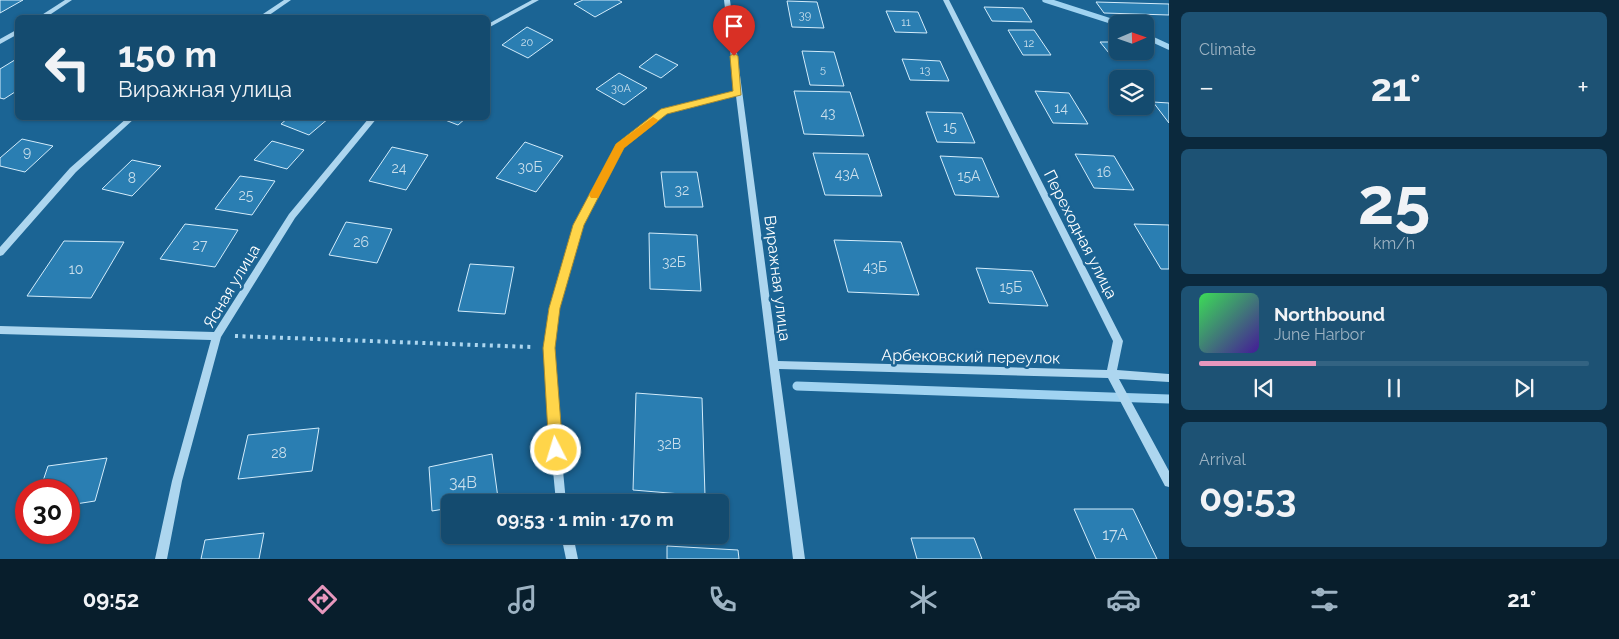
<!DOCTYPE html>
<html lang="en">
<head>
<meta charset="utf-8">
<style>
  :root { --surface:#144b6f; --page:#1d5274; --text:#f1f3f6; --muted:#9db3c3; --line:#336382; --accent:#e797bd }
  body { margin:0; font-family:Raleway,sans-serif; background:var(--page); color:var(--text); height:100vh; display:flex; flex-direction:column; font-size:19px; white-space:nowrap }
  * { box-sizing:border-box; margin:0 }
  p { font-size:16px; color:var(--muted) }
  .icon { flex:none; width:28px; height:28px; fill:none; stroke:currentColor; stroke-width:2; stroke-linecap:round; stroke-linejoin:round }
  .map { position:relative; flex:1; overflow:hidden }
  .panel { display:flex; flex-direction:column; gap:12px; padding:12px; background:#0b293d; width:450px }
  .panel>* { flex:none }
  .hud { position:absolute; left:15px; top:15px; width:475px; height:105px; border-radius:8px; box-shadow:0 1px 4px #0004,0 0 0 1px var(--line); background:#144b6f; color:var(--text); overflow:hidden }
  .needle { width:32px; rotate:88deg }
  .buttons { position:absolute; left:1109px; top:15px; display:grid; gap:10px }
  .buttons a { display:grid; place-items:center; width:45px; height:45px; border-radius:8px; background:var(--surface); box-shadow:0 1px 4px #0004,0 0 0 1px var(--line); font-size:25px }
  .speed { position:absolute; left:15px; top:479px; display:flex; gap:10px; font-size:25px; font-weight:700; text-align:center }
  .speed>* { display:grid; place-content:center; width:65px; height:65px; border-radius:50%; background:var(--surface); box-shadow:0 1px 4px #0004,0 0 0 1px var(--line); line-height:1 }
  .speed .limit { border:8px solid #d22; background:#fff; color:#111 }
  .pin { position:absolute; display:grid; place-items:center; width:42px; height:42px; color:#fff; margin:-51px -21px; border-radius:50% 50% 50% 0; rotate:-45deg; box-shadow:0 0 5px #0007 }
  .pin .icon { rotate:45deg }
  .me { position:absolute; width:55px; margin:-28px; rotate:355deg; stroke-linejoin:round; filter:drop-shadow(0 0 4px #0008) }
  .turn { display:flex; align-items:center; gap:18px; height:105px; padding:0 20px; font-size:22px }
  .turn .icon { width:65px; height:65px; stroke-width:2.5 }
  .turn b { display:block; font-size:35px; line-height:42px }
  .big { font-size:38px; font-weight:700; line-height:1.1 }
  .panel .widget { flex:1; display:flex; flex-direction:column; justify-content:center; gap:8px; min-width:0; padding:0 18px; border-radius:8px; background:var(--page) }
  .panel .dial { align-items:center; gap:0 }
  .dial b { font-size:65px; line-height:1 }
  .song { display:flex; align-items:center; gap:15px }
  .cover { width:60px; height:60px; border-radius:8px; background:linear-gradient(135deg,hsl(130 70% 55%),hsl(260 70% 35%)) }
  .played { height:5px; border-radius:2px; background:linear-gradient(90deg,var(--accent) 30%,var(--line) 30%) }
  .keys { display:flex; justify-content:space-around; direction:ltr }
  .heat { display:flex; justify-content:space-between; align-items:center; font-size:28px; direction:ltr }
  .trip { position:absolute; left:441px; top:494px; width:288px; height:50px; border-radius:8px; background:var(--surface); box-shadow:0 1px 4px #0004,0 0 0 1px var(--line); font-weight:700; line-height:50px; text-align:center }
  .tab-bar { display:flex; height:80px; justify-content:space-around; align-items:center; background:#081e2c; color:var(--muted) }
  .tab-bar .icon { width:35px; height:35px }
  .tab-bar .current { color:var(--accent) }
  .tab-bar b { font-size:22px; color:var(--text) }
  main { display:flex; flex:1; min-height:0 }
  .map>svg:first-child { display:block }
</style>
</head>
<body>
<main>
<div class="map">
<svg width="1169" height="559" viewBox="0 0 1169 559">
  <rect width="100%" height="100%" fill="#1b6494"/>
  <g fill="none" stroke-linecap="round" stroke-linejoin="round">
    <g stroke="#a0d3f1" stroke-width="5.5">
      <path d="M1045,0L1120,24"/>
      <path d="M1145,36L1169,47"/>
    </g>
    <path stroke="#a0d3f1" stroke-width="9" d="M797,386L1169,399"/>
  </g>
  <g fill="#2a7eb2" stroke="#d3ecfb">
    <path d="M0,0H23L0,13Z"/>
    <path d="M583,0H618L622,2L595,17L574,4Z"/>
    <path d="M787,1L817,2L824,28L792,27Z"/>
    <path d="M1096,2L1169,4V15L1104,13Z"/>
    <path d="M984,7L1023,8L1032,22L992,21Z"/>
    <path d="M886,11L918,12L927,33L895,32Z"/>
    <path d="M527,27L553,40L528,58L502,45Z"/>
    <path d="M1008,30H1034L1051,55H1023Z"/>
    <path d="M1100,42H1118V51H1144L1150,59L1113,58Z"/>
    <path d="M802,51L834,52L844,86L810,85Z"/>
    <path d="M656,54L678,65L661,78L639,67Z"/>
    <path d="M18,58V90L4,99L0,98V69Z"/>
    <path d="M902,59L940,61L949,81L910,80Z"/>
    <path d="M619,73L647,88L624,105L596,89Z"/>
    <path d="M794,91L850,92L864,136L804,134Z"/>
    <path d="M1035,91L1069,93L1088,124L1053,123Z"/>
    <path d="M1153,102L1169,103V123Z"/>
    <path d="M926,112L962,113L975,143L937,142Z"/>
    <path d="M288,118H329L309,135L281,124Z"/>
    <path d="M440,118H466L458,125Z"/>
    <path d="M22,139L53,146L25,172L0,166V158Z"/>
    <path d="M272,141L304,150L287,169L254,160Z"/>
    <path d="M525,142L563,156L536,192L496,178Z"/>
    <path d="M392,147L428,155L406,190L369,181Z"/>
    <path d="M813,153L868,154L882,196L825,195Z"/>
    <path d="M1075,154L1114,156L1134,190L1094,188Z"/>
    <path d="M940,156L982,158L999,197L955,195Z"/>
    <path d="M132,160L161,166L132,196L102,189Z"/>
    <path d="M661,172H697L703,207H665Z"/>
    <path d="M240,176L275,181L252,215L215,209Z"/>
    <path d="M346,222L392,229L377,263L329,255Z"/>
    <path d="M185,224L238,230L215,267L160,259Z"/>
    <path d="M1134,224L1169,225V269H1161Z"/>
    <path d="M649,233L697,235L701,291L650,289Z"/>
    <path d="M834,240L901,242L919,295L848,292Z"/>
    <path d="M64,241L124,242L91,298L27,296Z"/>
    <path d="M470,264L514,267L505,314L458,311Z"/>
    <path d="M976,268L1032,271L1048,306L989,303Z"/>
    <path d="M636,393L702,398L705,496L633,490Z"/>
    <path d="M319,428L312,471L238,479L248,435Z"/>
    <path d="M492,454L498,498L474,502H450V508L432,511L429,467Z"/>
    <path d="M107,458L95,501L69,505V490H40L48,466Z"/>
    <path d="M1074,509H1133L1157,559H1096Z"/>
    <path d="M264,533L259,559H201L205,540Z"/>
    <path d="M911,538H974L982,559H917Z"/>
    <path d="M667,546L738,550L739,559H667Z"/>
  </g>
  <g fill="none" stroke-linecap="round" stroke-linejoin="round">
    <path stroke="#add6ef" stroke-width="4" stroke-dasharray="3 4.5" stroke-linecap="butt" d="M235,336L531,347"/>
    <g fill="#add6ef" fill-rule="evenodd">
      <path d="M65,0H72L45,18H37Z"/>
      <path d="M284,0H291L265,18H257Z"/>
      <path d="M532,0H539L488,28V24Z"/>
      <path d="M724,0H730L778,361L1107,370L1113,341L943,0H949L1123,341L1117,370L1169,374V382L1119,379L1169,471V487L1165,486L1108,378L779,369L805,559H793L736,96L666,113L623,148L583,225L559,308L554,348L556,398L566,502H556L546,398L544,348L549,308L575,225L617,144L661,109L735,91Z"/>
      <path d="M18,29V34L0,44V39Z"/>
      <path d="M127,118H135L76,172L3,255L0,256V247L70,168Z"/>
      <path d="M369,118H377L295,218L221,337L182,481L167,559H155L172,481L211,340L0,334V326L214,332L289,214Z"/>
      <path d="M561,535H573L578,559H566Z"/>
    </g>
  </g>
  <path fill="#ffd54a" stroke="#a68a30" d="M734,53L738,56L741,95L667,114L624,148L584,225L560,308L555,348L563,450L561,455L556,457L551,455L549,450L543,348L549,308L573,225L616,144L661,109L733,91L730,56Z"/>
  <path fill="#f59e0b" d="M653,117L658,120L657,122L624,148L598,198H591L589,195L616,144Z"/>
  <g text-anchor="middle" stroke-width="5" stroke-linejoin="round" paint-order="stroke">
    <g font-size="11" fill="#cadfec">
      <text x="805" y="19">39</text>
      <text x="906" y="26">11</text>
      <text x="527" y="46">20</text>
      <text x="1029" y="47">12</text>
      <text x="823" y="73">5</text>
      <text x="925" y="74">13</text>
      <text x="621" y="92">30А</text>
    </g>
    <g font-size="14" fill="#cadfec">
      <text x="1061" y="113">14</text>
      <text x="828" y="118">43</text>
      <text x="950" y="132">15</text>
      <text x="27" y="157">9</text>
      <text x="530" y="172">30Б</text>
      <text x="399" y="173">24</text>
      <text x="1104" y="177">16</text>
      <text x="847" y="179">43А</text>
      <text x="969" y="181">15А</text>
      <text x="132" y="183">8</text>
      <text x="682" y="195">32</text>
      <text x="246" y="200">25</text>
      <text x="361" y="247">26</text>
      <text x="200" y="250">27</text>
      <text x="674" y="267">32Б</text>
      <text x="875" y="272">43Б</text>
      <text x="76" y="274">10</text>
      <text x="1011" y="292">15Б</text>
      <text x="669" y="449">32В</text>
      <text x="279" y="458">28</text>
    </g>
    <g font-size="16" fill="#fff" stroke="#1b6494">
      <text transform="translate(1081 234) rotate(63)" y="6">Переходная улица</text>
      <text transform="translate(778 278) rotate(83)" y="6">Виражная улица</text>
      <text transform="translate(231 286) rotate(-59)" y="6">Ясная улица</text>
      <text transform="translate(971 356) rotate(1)" y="6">Арбековский переулок</text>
    </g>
    <g font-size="16" fill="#cadfec">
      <text x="463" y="488">34В</text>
      <text x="1115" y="540">17А</text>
    </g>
  </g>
</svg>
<div class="buttons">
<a><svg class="needle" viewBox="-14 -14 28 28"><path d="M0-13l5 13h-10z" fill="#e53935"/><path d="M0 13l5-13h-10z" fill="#9db3c3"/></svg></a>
<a><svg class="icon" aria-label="layers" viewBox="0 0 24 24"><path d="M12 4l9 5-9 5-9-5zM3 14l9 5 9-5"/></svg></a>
</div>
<div class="speed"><div class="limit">30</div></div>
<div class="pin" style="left:734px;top:56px;background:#d93025"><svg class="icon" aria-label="arrive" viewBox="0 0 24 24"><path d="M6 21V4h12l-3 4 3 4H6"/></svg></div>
<svg class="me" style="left:556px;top:450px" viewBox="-20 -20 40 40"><circle r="17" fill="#ffd54a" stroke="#fff" stroke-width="3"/><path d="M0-11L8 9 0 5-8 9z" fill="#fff"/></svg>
<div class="trip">09:53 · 1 min · 170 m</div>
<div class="hud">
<div class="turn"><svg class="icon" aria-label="left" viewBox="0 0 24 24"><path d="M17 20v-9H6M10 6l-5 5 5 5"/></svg><div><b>150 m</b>Виражная улица</div></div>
</div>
</div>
<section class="panel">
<div class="widget"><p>Climate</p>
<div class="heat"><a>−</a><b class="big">21°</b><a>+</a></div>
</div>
<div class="widget dial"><b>25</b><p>km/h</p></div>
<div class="widget">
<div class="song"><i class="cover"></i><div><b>Northbound</b><p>June Harbor</p></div></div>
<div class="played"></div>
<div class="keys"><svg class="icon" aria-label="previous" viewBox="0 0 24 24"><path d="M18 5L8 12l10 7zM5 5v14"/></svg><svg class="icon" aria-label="pause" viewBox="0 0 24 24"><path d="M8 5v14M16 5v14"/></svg><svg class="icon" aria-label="next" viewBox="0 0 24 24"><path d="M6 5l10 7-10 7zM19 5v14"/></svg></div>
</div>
<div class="widget"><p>Arrival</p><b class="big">09:53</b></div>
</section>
</main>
<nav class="tab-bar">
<b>09:52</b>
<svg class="icon current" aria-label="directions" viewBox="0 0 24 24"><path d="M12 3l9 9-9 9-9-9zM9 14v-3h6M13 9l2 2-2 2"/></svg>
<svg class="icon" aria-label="music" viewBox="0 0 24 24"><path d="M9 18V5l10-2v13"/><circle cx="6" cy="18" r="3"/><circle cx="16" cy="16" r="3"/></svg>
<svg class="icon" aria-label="phone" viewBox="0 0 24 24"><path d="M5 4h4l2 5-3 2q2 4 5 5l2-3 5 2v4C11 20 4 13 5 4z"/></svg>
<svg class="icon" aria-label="climate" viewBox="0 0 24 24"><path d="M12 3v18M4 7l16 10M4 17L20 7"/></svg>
<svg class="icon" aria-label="car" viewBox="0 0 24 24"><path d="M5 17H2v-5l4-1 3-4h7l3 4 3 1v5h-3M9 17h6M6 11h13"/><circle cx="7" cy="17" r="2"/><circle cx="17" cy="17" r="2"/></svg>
<svg class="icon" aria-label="filters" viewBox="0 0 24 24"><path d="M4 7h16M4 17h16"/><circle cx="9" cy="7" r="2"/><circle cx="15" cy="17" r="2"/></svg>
<b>21°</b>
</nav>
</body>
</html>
